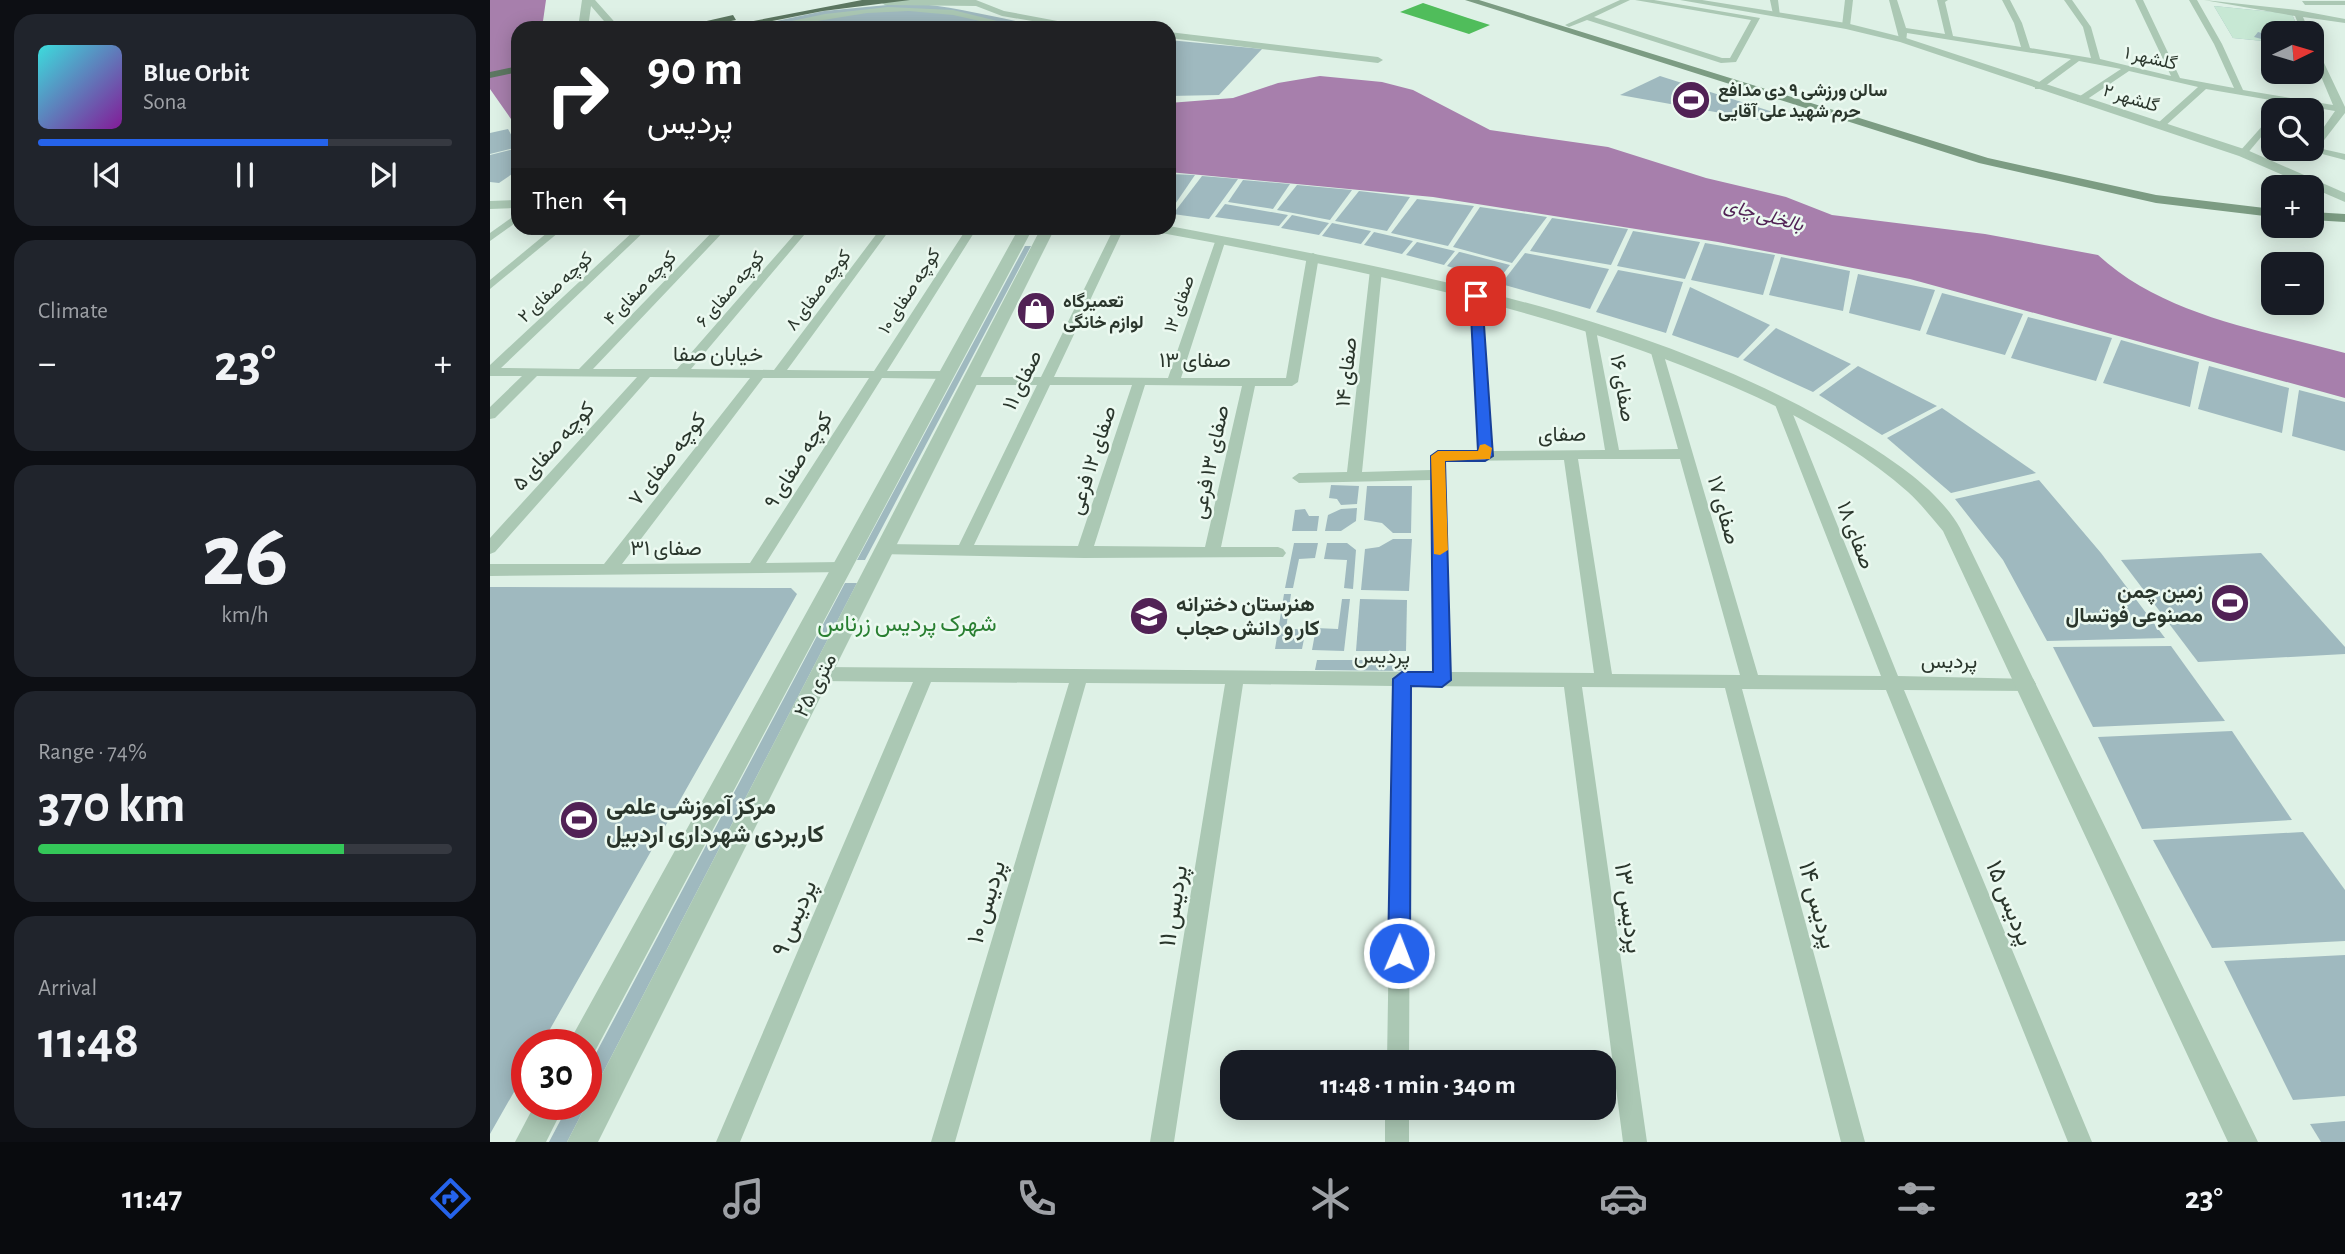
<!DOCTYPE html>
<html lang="en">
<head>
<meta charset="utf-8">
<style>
  :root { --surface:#171b24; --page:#20242c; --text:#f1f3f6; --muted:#9ea1a6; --line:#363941; --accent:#2563eb }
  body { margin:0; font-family:"Alegreya Sans",Vazirmatn,sans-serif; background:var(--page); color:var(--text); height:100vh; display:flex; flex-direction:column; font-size:26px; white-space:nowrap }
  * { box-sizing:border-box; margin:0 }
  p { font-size:23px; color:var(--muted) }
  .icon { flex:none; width:38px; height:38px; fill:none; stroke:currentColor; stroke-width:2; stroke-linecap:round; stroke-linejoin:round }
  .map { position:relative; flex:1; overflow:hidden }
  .drawer { display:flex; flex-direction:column; gap:14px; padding:14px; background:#0d0f14; width:490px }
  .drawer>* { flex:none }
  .hud { position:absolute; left:21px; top:21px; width:665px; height:214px; border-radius:21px; box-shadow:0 4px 18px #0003; background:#202124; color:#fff; overflow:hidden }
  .needle { width:46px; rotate:85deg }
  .buttons { position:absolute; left:1771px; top:21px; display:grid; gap:14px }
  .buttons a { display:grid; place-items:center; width:63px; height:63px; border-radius:14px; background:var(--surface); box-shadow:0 4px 18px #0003; font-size:35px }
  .speed { position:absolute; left:21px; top:1029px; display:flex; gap:14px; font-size:35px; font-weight:700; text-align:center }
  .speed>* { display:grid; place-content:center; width:91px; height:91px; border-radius:50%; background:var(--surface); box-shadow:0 4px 18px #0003; line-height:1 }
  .speed .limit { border:10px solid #d22; background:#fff; color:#111 }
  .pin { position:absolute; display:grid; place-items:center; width:60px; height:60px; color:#fff; margin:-30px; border-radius:14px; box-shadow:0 4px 10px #0006 }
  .me { position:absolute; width:77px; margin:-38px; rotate:1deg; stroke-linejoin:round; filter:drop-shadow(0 0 5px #0008) }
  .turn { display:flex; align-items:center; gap:24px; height:147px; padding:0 21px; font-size:32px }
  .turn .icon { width:91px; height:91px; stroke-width:2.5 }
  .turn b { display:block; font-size:49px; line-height:60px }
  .then { display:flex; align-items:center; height:66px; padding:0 21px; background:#0003; gap:14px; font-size:26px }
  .big { font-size:52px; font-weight:600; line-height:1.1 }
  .drawer .card { flex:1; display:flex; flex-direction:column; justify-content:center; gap:10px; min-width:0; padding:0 24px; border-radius:21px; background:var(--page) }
  .drawer .dial { align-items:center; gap:0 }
  .dial b { font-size:91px; line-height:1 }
  .song { display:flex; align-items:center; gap:21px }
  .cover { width:84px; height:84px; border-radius:10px; background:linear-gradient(135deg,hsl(180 70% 55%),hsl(290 70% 35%)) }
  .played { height:7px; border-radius:4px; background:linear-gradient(90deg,var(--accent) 70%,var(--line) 70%) }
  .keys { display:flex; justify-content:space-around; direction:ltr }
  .heat { display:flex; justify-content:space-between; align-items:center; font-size:38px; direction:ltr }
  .charge { height:10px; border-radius:5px; background:linear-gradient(90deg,#34c759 74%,var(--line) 0) }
  .trip { position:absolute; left:730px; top:1050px; width:396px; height:70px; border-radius:21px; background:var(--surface); box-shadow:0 4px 18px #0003; font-weight:600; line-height:70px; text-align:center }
  .menu { display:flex; height:112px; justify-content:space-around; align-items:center; background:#090b0e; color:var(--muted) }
  .menu .icon { width:49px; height:49px }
  .menu .active { color:var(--accent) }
  .menu b { font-size:32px; color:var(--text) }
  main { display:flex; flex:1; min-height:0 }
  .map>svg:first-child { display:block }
</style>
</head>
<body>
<main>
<section class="drawer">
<div class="card">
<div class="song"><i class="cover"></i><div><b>Blue Orbit</b><p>Sona</p></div></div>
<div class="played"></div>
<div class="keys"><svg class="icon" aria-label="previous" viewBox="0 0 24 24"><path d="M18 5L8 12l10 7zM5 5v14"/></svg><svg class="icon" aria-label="pause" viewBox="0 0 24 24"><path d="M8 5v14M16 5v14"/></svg><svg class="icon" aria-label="next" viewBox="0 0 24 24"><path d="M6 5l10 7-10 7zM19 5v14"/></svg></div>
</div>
<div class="card"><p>Climate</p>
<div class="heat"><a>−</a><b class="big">23°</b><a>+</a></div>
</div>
<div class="card dial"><b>26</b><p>km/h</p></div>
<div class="card"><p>Range · 74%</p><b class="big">370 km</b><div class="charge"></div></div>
<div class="card"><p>Arrival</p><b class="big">11:48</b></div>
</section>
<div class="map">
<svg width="1855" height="1142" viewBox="0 0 1855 1142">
  <rect width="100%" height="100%" fill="#def1e6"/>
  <g fill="#9fb9bf">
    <path d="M418,3C467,6 514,20 563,28H253L334,11Z"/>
    <path d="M1724,6L1802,14L1810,33H1783V42L1743,38Z"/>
    <path d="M679,40L772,49L729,95L679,96Z"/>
    <path d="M1170,76L1283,112L1270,120L1130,95Z"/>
    <path d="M18,129L28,147L0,154V133Z"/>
    <path d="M28,148V170L9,183L0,182V155Z"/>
    <path d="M679,174L705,175L679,213Z"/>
    <path d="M712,176L748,179L719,219L683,214Z"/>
    <path d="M753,180L800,184L783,209L738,202Z"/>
    <path d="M807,185L862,190L840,220L787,210Z"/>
    <path d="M869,191L920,197L897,231L845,221Z"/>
    <path d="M927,199L984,206L958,246L901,233Z"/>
    <path d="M735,204L798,215L789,226L725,217Z"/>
    <path d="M990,207L1057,217L1022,263L963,247Z"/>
    <path d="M802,215L839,223L829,235L791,228Z"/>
    <path d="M1062,218L1138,229L1121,265L1040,251Z"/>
    <path d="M842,223L881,231L871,244L832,236Z"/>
    <path d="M1143,231L1210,242L1195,279L1127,266Z"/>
    <path d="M884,232L923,241L912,254L874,245Z"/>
    <path d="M927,242L965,251L954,265L916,255Z"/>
    <path d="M1215,243L1285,255L1273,295L1201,280Z"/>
    <path d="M535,246H541L375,560H367Z"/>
    <path d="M969,252H970L1020,265L1007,282L957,266Z"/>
    <path d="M1035,253L1119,269L1100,309L1011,284Z"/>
    <path d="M1291,257L1360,271L1353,311L1279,295Z"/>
    <path d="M1128,270L1193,282L1176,333L1106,312Z"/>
    <path d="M1368,274L1445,290L1430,331L1359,313Z"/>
    <path d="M1200,287L1280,325L1248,358L1182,335Z"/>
    <path d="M1452,293L1533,314L1515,355L1436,334Z"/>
    <path d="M1538,317L1622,338L1606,381L1521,358Z"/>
    <path d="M1286,328L1361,364L1323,392L1253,360Z"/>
    <path d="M1631,340L1709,362L1700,407L1613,383Z"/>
    <path d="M1368,366L1447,406L1392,435L1329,395Z"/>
    <path d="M1719,366L1799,388L1792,433L1708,409Z"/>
    <path d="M1809,390L1855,402V451L1802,436Z"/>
    <path d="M1452,408L1546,473L1461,493L1397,438Z"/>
    <path d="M1549,480L1611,553L1675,638L1557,641L1513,560L1465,499Z"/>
    <path d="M841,485L869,486L867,504L851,505L847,499L839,498Z"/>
    <path d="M877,486H922L921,533H903L892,523L874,520Z"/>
    <path d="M867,508L866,521L851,531H835L838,515L851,509Z"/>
    <path d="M815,509L819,516H829L827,531H802L805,510Z"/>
    <path d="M903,539H922L919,591L871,590L875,549L889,547Z"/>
    <path d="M804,543H828L825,558L809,559L803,588H795Z"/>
    <path d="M837,543H857L866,550L863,589L854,588L857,560L834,559Z"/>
    <path d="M1771,553L1855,647V654L1708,662L1631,560Z"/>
    <path d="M355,583H367L77,1142H59L79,1104H96V1072Z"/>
    <path d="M0,587L301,588L307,594L51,1045H37V1069L0,1134Z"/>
    <path d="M794,594H801L796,629H816L812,649H785Z"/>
    <path d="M852,599H860L854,651L822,650L826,628L848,629Z"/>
    <path d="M870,599L917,600L916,651H866Z"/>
    <path d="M1681,646L1735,721L1603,727L1563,647Z"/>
    <path d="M827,660H916L914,671L825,670Z"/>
    <path d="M1742,731L1802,820L1652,829L1608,737Z"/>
    <path d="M1813,832L1855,890V941L1722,948L1663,840Z"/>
    <path d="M1855,955V1096L1803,1100L1734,961Z"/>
    <path d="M1855,1121V1142H1831L1820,1124Z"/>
  </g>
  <path fill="#c7e8d4" d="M1724,6L1802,14L1810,33L1790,28L1783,36L1768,32L1764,37L1783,42L1743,38Z"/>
  <g fill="#a77fac">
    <path d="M0,0H56L52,28H28V129L0,89Z"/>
    <path d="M830,76L892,82L923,90L1000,130L1118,147L1216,178L1296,197L1342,215L1495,234L1608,255C1674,316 1771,330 1855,353V398L1420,279L1228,242L943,197L679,172V103L743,98L788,83Z"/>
  </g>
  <path fill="#50bd5b" d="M933,3L978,18L1000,25L979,34L910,12Z"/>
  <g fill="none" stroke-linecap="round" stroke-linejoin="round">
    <g fill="#abc8b4" fill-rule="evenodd">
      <path d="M1130,0H1140L1104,17L1232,58H1240L1261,20L1145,0H1164L1270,18L1246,62L1231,63L1097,20L1079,27L1075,25Z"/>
      <path d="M1280,0H1288L1290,16L1283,14Z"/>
      <path d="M1355,0H1363L1360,26L1356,28L1352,26Z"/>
      <path d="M1399,0H1407L1416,28L1455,34L1447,0H1458L1455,2L1463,36L1531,47L1524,23L1512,0H1520L1532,23L1540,48L1601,58L1593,27L1574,0H1582L1601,27L1610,59L1681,76L1645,0H1653L1690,78L1744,88L1724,44L1699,0H1707L1732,44L1753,90L1843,105L1822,55V44H1825L1855,107V113L1828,148L1855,154V160L1817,150L1822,149V144L1845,111L1716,89L1674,127H1668V123L1708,87L1639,71L1593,102H1587V98L1631,69L1589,61L1551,89H1545V85L1581,59L1417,33L1416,42H1410Z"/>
      <path d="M1714,0L1807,10L1855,19V23L1813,17L1820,33H1812L1805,16Z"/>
      <path d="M1812,1H1855V5H1815Z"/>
      <path d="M398,7L463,10L535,28H521L463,15L419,11L377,13L284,28H268L335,14Z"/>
      <path d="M1783,114V123L1756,155H1750V151Z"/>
      <path d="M28,213V221L0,241V233Z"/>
      <path d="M63,228H74L0,289V280Z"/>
      <path d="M147,228H158L11,368L89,369L226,228H237L103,369H187L310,228H320L201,369L284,370L391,228H401L297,370L384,371L477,228H487L397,371H456L462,375L456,379L392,378L276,563L351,562L359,568L357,572L0,576V564H114L260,378L160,377L5,552L0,554V538L147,377L47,376L5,418L0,419V407L32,376H0V365ZM273,378H379L260,563L132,564Z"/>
      <path d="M624,228H634L564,377L678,378L726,239L731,236L736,239L691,378H796L817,256L823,253L829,256L808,382L802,386H765L731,547H788L793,549L796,553L793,557L594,558L389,554L386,550L394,544L469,545L547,385H480L474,381L480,377H551ZM560,385H642L588,546L484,545ZM655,385L752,386L715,547L604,546Z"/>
      <path d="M886,267L892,270L872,472L941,470L943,453L988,451L980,296L986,292L992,296L1002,451L1115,450L1095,328L1097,325H1105L1129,450L1188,449L1160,349L1166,345L1172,349L1268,675L1391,676L1284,402L1291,398L1298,402L1408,676L1543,679L1546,684L1543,689L1537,691L1414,690L1602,1142H1578L1396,690L1252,689L1375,1142H1351L1235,688L1092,687L1157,1142H1133L1074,687L921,686L919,1062H897L903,686L753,684L684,1142H660L735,684L596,683L465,1142H441L579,683L441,682L250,1142H226L423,682L331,681L325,679L322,674L325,669L331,667L943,672L941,480L809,483L802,478L809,473L857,472L880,270ZM1088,459H1190L1250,675L1122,674ZM1074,460L1104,673L960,672L955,461Z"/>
      <rect x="895" y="1108" width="24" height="34"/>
    </g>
    <g fill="#abc8b4" fill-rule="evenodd">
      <path d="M92,0H105L130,28H120L101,6L98,28H88Z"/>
      <path d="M392,0H486L514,11L605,28H583L512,16L486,6L395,5L390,2Z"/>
      <path d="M1190,0H1212L1356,23L1416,38L1757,150L1855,193V202L1749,156L1410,42L1356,29Z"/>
      <path d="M679,32L888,57L893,60L888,63L679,38Z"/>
      <path d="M28,200V208L0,209V201Z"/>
      <path d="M679,226C911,270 1169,315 1372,441C1407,463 1449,491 1470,528L1768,1142H1738L1453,531C1442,518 1431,504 1418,492C1354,435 1272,397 1193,366C1023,300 845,265 666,232L659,228Z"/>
      <path d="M529,228H543L103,1055L96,1058V1045H79L83,1035Z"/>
      <path d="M551,228H565L108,1142H77Z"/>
      <path d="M45,1104H75L56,1142H25Z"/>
    </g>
    <g fill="#7c9c83" fill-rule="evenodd">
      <path d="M975,0H989L1498,158L1666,195L1783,209V217L1666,203L1489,163Z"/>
      <path d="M1822,212L1855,214V222L1822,220Z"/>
    </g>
    <g fill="#5c7761" fill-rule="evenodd">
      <path d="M372,0H420L333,11L246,28H227Z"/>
      <path d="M243,15L246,20L206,28H186Z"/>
      <path d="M28,66V72L0,78V72Z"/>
    </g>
  </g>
  <path fill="#2563eb" stroke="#184099" stroke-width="2" d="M986,292L992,296L1003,456L995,461H955L961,680L952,687L921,686L920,953L917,960L909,964L901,960L898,953L903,679L912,672H943L941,456L948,451H988L980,296Z"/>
  <path fill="#f59e0b" d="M995,444L1002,448L1000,459L955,461L958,550L950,555L944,554L941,456L948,451H988L990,445Z"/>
  <defs>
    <g id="stadium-disc" transform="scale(2.0125)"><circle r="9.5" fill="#512255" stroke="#ebf9f0"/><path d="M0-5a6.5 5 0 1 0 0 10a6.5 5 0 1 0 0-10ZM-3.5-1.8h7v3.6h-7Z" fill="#fff"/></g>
    <g id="shop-disc" transform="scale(2.0125)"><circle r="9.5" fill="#512255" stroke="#ebf9f0"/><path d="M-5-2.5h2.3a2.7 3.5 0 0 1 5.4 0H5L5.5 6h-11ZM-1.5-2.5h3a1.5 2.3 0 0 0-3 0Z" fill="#fff"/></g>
    <g id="school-disc" transform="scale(2.0125)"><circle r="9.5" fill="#512255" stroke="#ebf9f0"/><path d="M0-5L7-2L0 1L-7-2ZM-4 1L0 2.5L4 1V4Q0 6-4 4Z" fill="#fff"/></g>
  </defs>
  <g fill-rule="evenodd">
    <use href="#stadium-disc" x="1201" y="100"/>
    <use href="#shop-disc" x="546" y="311"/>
    <use href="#stadium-disc" x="1740" y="603"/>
    <use href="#school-disc" x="659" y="616"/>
    <use href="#stadium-disc" x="89" y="820"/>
  </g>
  <g text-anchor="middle" stroke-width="5" stroke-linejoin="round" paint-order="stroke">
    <g font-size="18" fill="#2a362c" stroke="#ebf9f0">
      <text transform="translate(1661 58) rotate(13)" y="6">گلشهر ۱</text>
      <text transform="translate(1641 98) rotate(17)" y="6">گلشهر ۲</text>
      <text transform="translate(65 287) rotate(-43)" y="6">کوچه صفای ۲</text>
      <text transform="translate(150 288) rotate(-46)" y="6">کوچه صفای ۴</text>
      <text transform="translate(240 289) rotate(-49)" y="6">کوچه صفای ۶</text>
      <text transform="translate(328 290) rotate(-53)" y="6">کوچه صفای ۸</text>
      <text transform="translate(419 291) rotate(-57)" y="6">کوچه صفای ۱۰</text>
      <text transform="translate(689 304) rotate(-71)" y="6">صفای ۱۲</text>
    </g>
    <g font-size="18" font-weight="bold" fill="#2a362c" stroke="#ebf9f0" text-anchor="start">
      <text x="1228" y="96">سالن ورزشی ۹ دی مدافع<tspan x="1228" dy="21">حرم شهید علی آقایی</tspan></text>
      <text x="573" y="307">تعمیرگاه<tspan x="573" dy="21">لوازم خانگی</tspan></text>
    </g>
    <g font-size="19" font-style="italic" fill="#512255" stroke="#ebf9f0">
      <text transform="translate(1274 214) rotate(15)" y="7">بالخلی چای</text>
    </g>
    <g font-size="21" fill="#2a362c" stroke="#ebf9f0">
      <text x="228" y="361">خیابان صفا</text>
      <text x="705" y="367">صفای ۱۳</text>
      <text transform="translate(856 372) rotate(-84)" y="7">صفای ۱۴</text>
      <text transform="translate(532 380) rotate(-64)" y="7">صفای ۱۱</text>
      <text transform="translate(1133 388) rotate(80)" y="7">صفای ۱۶</text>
      <text transform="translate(1072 434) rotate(-1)" y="7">صفای</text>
      <text transform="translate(63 446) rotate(-48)" y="7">کوچه صفای ۵</text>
      <text transform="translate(177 459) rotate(-52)" y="7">کوچه صفای ۷</text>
      <text transform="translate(308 460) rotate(-58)" y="7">کوچه صفای ۹</text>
      <text transform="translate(602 460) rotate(-72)" y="7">صفای ۱۲ فرعی</text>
      <text transform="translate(720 462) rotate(-78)" y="7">صفای ۱۳ فرعی</text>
      <text transform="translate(1234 510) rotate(74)" y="7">صفای ۱۷</text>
      <text transform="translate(1366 535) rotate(69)" y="7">صفای ۱۸</text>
      <text x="176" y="555">صفای ۳۱</text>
      <text transform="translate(892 656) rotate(1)" y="7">پردیس</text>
      <text x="1459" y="668">پردیس</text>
      <text transform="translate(325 685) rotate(-63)" y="7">۲۵ متری</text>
    </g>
    <g font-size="21" font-weight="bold" fill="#2a362c" stroke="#ebf9f0" text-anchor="end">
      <text x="1713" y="598">زمین چمن<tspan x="1713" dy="24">مصنوعی فوتسال</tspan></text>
      <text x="686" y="611" text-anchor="start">هنرستان دخترانه<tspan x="686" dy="24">کار و دانش حجاب</tspan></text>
    </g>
    <g font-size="23" fill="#297f31" stroke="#ebf9f0">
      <text x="417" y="631">شهرک پردیس زرناس</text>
    </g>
    <g font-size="24" font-weight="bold" fill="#2a362c" stroke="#ebf9f0" text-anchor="start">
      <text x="116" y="814">مرکز آموزشی علمی<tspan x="116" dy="28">کاربردی شهرداری اردبیل</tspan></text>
    </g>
    <g font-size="24" fill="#2a362c" stroke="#ebf9f0">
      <text transform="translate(496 902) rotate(-74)" y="8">پردیس ۱۰</text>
      <text transform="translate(1520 903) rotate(68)" y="8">پردیس ۱۵</text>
      <text transform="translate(1328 905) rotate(75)" y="8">پردیس ۱۴</text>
      <text transform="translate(683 906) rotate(-81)" y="8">پردیس ۱۱</text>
      <text transform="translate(1139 908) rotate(82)" y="8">پردیس ۱۳</text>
      <text transform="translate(304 918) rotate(-67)" y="8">پردیس ۹</text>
    </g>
  </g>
</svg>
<div class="buttons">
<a><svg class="needle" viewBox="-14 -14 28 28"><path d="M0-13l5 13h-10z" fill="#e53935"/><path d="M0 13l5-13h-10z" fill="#9ea1a6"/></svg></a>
<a><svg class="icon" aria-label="search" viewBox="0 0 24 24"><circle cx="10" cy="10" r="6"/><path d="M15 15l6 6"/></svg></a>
<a>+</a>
<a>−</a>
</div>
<div class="speed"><div class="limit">30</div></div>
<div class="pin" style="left:986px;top:296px;background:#d93025"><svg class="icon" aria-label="arrive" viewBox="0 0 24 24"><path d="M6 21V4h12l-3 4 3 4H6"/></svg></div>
<svg class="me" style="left:909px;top:953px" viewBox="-20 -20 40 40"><circle r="17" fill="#2563eb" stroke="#fff" stroke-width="3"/><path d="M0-11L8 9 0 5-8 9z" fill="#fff"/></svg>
<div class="trip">11:48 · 1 min · 340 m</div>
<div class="hud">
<div class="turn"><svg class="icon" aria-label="right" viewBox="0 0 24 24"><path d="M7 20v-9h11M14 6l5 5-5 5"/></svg><div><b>90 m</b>پردیس</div></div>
<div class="then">Then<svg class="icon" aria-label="left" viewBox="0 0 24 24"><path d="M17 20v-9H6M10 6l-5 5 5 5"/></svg></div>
</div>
</div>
</main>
<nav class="menu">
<b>11:47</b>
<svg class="icon active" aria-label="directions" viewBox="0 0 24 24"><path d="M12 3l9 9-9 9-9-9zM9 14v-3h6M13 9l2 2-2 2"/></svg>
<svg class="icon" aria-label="music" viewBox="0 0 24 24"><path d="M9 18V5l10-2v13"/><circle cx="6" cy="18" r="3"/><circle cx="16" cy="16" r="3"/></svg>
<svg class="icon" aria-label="phone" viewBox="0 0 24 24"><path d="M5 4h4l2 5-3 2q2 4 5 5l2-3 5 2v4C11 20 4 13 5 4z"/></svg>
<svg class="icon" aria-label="climate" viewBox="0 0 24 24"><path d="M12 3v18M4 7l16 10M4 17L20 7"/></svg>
<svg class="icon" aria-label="car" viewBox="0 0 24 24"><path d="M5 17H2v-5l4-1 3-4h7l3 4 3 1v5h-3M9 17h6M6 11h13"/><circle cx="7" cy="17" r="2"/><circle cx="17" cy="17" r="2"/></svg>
<svg class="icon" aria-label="filters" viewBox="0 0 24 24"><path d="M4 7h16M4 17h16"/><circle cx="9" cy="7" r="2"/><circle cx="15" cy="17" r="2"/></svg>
<b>23°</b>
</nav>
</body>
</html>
